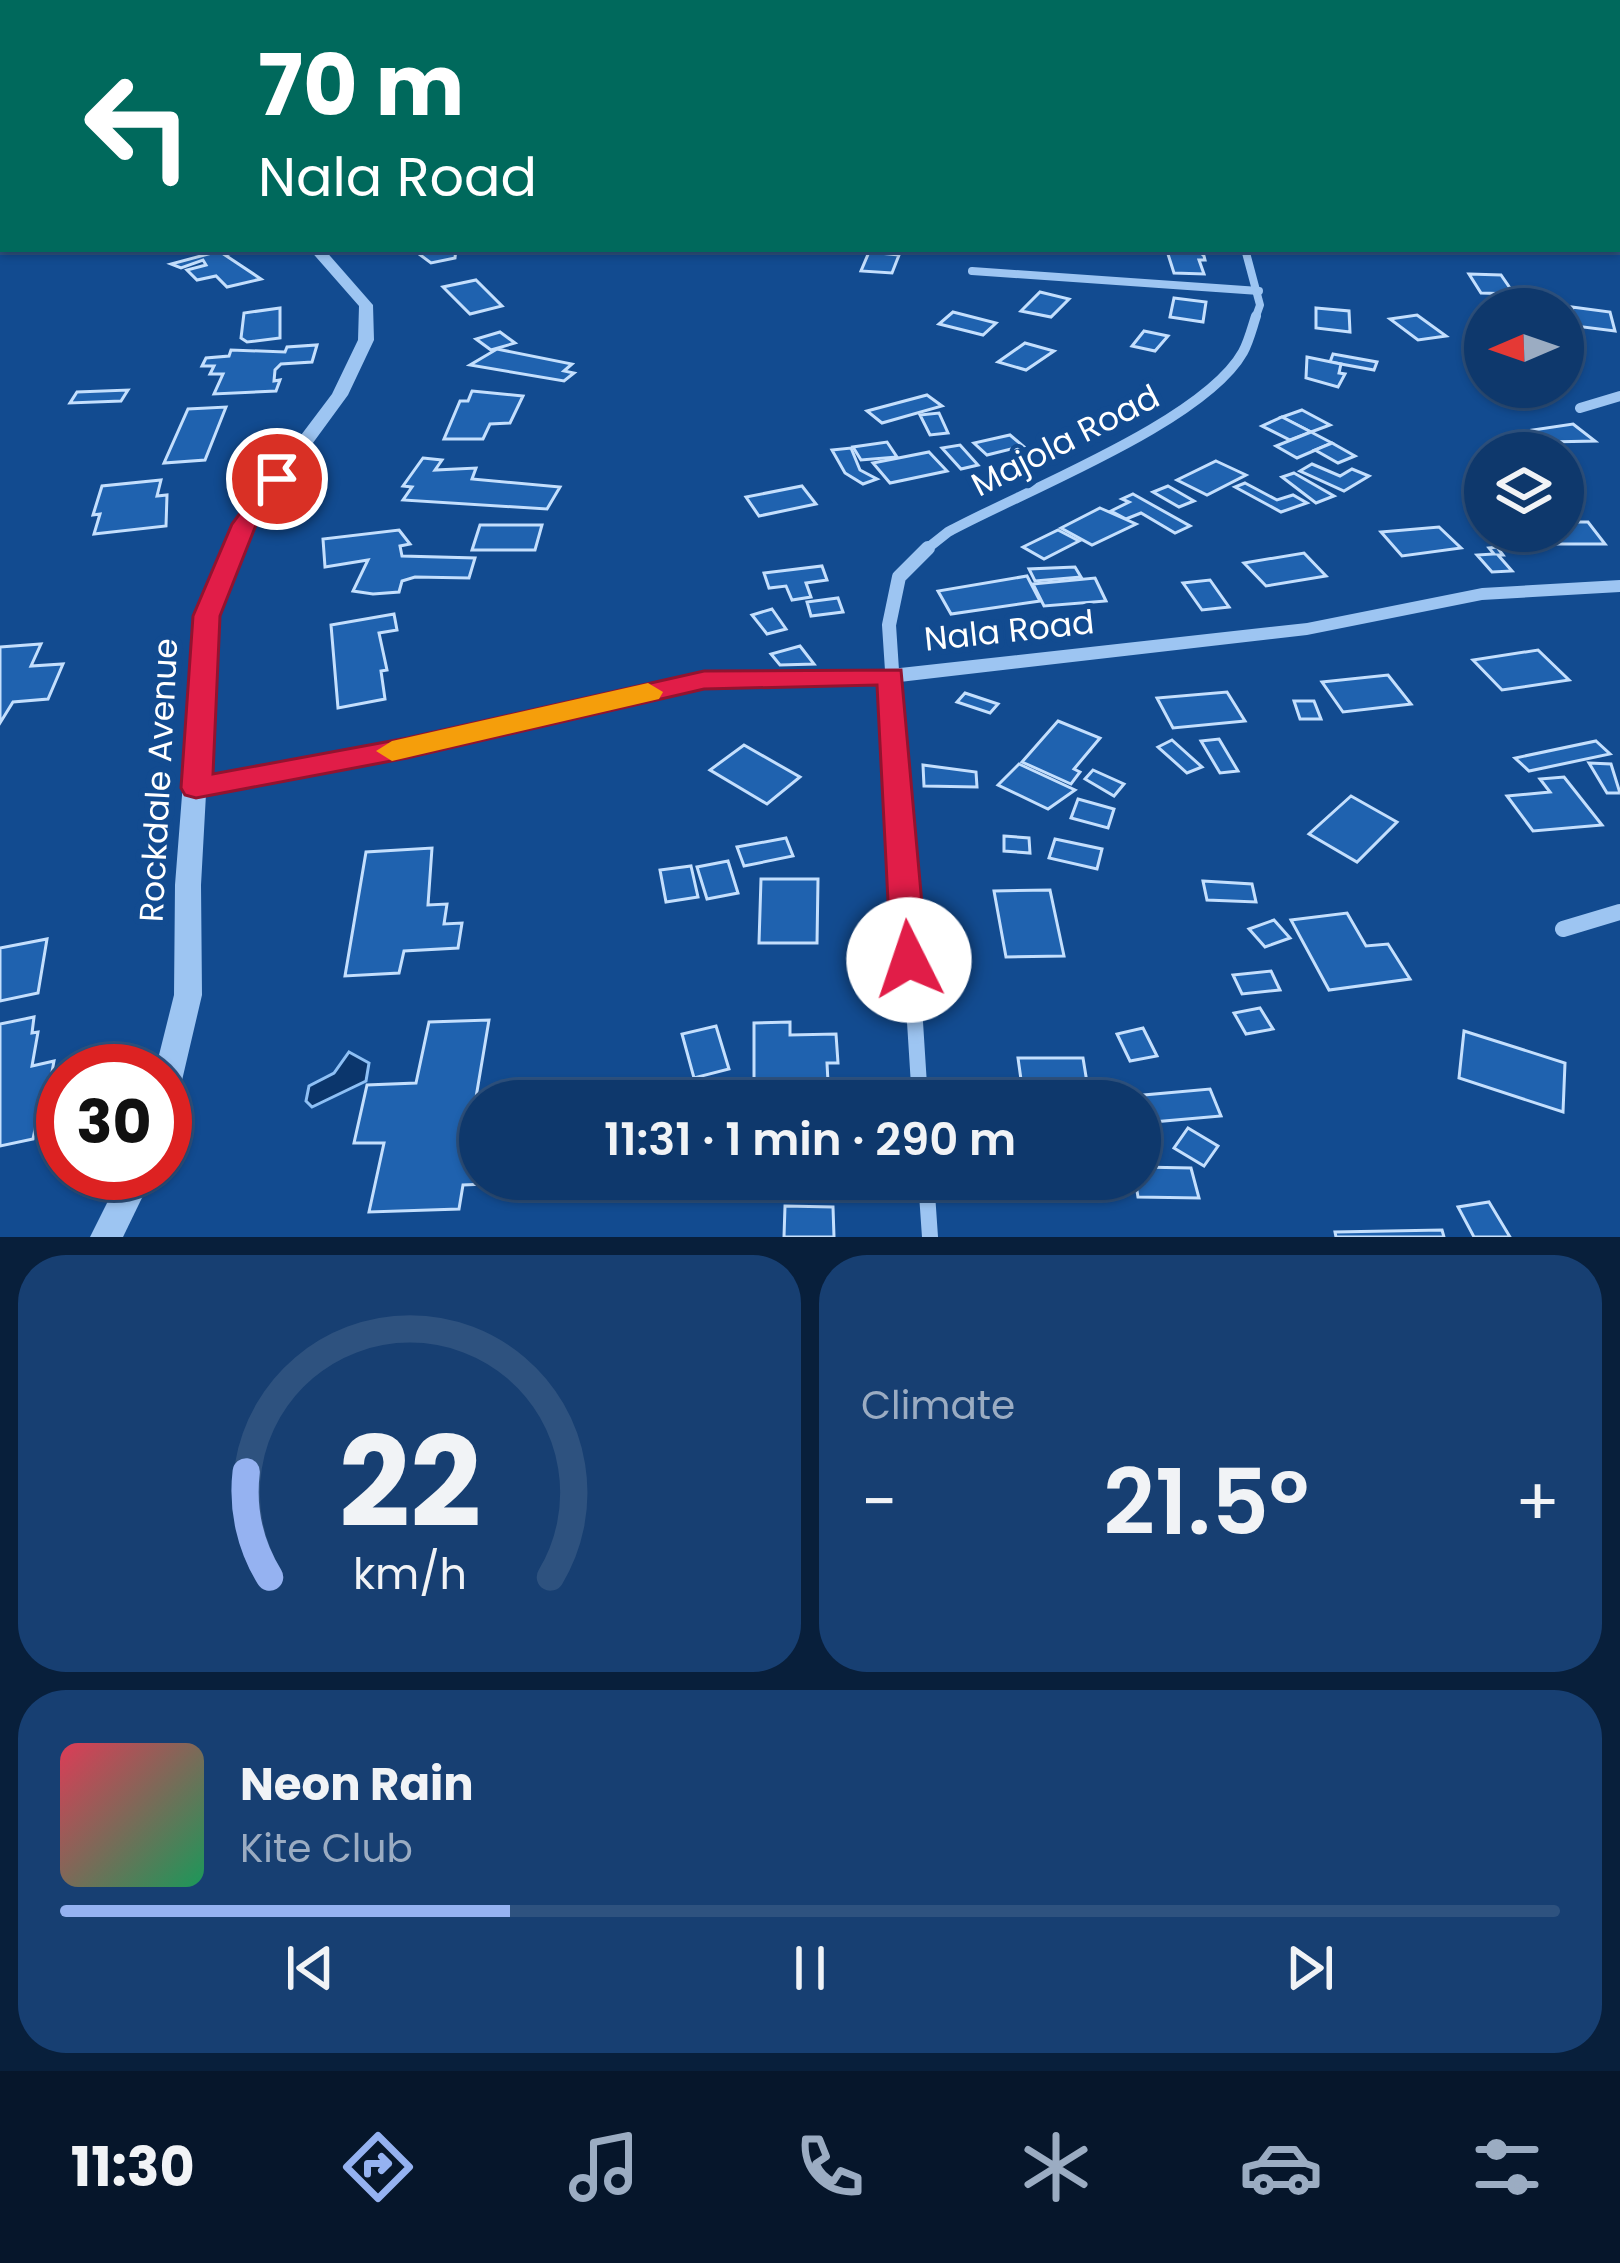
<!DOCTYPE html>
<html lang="en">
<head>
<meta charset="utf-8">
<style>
  :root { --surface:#0e386c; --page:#173f72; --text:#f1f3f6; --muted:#9bacc2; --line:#2e527f; --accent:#95b2f1 }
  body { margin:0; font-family:Poppins,sans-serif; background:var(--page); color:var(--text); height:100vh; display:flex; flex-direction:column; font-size:45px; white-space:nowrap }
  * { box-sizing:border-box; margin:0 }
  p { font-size:39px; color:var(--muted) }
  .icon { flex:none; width:66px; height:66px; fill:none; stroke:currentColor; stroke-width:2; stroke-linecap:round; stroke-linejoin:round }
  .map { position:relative; height:1237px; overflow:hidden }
  .details { display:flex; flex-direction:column; gap:18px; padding:18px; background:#081f3b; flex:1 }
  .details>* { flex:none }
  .hud { position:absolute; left:0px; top:0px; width:1620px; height:252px; box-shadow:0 3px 9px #0004,0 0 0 3px var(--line); background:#00695c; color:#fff; overflow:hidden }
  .needle { width:78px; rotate:268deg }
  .fabs { position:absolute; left:1464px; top:288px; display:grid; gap:24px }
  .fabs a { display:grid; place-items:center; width:120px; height:120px; border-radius:50%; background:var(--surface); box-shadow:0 3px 9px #0004,0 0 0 3px var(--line); font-size:60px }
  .speed { position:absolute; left:36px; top:1044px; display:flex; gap:24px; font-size:60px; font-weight:700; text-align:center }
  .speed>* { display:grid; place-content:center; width:156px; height:156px; border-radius:50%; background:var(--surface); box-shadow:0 3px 9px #0004,0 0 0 3px var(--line); line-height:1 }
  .speed .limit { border:18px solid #d22; background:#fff; color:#111 }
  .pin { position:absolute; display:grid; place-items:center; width:102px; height:102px; color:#fff; margin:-51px; border:6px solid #fff; border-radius:50%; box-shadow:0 3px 12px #0007 }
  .me { position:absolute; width:132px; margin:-66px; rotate:356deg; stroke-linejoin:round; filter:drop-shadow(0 0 9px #0008) }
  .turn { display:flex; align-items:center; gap:42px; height:252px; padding:0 60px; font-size:54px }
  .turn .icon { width:156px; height:156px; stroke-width:2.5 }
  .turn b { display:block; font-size:84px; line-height:102px }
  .big { font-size:90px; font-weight:600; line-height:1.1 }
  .details .widget { flex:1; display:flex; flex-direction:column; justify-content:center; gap:18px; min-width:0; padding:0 42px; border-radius:48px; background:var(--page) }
  .details .dial { align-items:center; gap:0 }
  .dial svg { height:312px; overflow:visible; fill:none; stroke:var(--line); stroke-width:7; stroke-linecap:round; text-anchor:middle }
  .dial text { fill:var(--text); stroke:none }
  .song { display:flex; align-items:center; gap:36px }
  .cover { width:144px; height:144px; border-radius:18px; background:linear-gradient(135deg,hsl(350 70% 55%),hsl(150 70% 35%)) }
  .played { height:12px; border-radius:6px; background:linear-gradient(90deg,var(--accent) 30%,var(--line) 30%) }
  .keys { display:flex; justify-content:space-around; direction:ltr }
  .heat { display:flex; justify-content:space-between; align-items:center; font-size:66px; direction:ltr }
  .details .tiles { flex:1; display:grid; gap:18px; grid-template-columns:1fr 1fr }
  .widget:last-child { grid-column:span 2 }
  .trip { position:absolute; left:459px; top:1080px; width:702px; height:120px; border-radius:60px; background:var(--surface); box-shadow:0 3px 9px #0004,0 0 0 3px var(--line); font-weight:600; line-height:120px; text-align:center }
  .menu { display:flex; height:192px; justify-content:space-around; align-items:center; background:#06162b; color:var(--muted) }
  .menu .icon { width:84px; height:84px }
  .menu .on { color:var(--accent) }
  .menu b { font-size:54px; color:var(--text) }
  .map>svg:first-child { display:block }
</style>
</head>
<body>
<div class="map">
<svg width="1620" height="1237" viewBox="0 0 1620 1237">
  <rect width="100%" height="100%" fill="#124b90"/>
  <path fill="#0b366c" stroke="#8ec0f5" stroke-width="3" d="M349,1052L369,1063L366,1081L312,1107L306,1101L309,1086L334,1073Z"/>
  <g fill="#1f62af" stroke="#c4dffd" stroke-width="3">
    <path d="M227,249L232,253L225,255L261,279L227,287L216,276L197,280L187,270L206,265L203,260L181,268L171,264Z"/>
    <path d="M456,249L455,258L431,263L415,251Z"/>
    <path d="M1197,249L1204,256L1205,260H1199L1204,274L1174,273L1167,251L1159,249Z"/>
    <path d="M869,252L899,255L892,273L861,271Z"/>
    <path d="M1469,274L1501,275L1514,294L1481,293Z"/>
    <path d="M476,280L502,306L470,314L443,287Z"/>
    <path d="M1040,292L1069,299L1051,317L1021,311Z"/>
    <path d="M1174,298L1206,302L1203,322L1170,317Z"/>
    <path d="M1572,307L1610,312L1615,331L1575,326Z"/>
    <path d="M280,308V338L247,342L241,338L244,313Z"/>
    <path d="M1316,308L1349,311L1350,332L1316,328Z"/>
    <path d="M953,312L996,323L983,335L939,324Z"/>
    <path d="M1417,315L1446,336L1418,340L1390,319Z"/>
    <path d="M1144,331L1168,336L1155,351L1132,346Z"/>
    <path d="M500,332L515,343L491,350L476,339Z"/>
    <path d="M1025,343L1054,351L1026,370L998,362Z"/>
    <path d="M317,345L312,362L281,364L275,370L274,381L280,380L276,391L214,394L223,374H210L214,366H202L206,358L229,356L231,350L285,352L287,347Z"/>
    <path d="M497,349L572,364L564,371L574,373L564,381L470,365Z"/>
    <path d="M1333,354L1377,362L1374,370L1330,362Z"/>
    <path d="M1307,357L1341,364L1339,373L1345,374L1338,387L1306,378Z"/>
    <path d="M128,390L121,401L70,403L77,392Z"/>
    <path d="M472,391L523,396L510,423L490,424L483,439H444L460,401H468Z"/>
    <path d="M927,395L942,406L882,423L867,411Z"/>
    <path d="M226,407L205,460L164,463L188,409Z"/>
    <path d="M1302,410L1330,425L1311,432L1282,417Z"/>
    <path d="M939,413L948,433L930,435L920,415Z"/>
    <path d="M1282,417L1311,432L1290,440L1262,426Z"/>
    <path d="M1573,424L1595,441L1547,442L1533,430Z"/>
    <path d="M1311,432L1332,443L1297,458L1276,446Z"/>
    <path d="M1010,435L1023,446L987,455L974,443Z"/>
    <path d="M887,442L897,457L861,460L853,447Z"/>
    <path d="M1332,443L1355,456L1338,463L1315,450Z"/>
    <path d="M960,445L978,465L961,469L942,448Z"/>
    <path d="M851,448L860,470L877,479L863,484L845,473L832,450Z"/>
    <path d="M929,452L947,471L890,483L873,463Z"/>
    <path d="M423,458L442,460L435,470L476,468L472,479L560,487L547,509L403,500L412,487L403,486Z"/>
    <path d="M1216,461L1246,475L1207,495L1177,480Z"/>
    <path d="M1312,464L1340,476L1352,469L1369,476L1344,491L1300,471Z"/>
    <path d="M1294,473L1334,496L1316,503L1282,477Z"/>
    <path d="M161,480L157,496L167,495L166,526L94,534L100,514L93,515L102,486Z"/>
    <path d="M1245,483L1277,500L1293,495L1307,503L1281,512L1235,487Z"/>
    <path d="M802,486L816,504L759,516L746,497Z"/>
    <path d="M1168,486L1194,501L1179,507L1153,492Z"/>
    <path d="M1133,494L1190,526L1175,533L1141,513L1126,519L1111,511L1129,502L1122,499Z"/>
    <path d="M1100,508L1136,524L1092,545L1061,528Z"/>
    <path d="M1563,522H1588L1605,544H1540L1532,531H1563Z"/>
    <path d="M480,525H542L535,550H472Z"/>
    <path d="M1439,527L1461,548L1402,556L1381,532Z"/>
    <path d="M399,530L410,544L400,546L402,556L475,558L469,578L415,577L402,581L399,592L373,594L353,591L368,560L325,567L323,539Z"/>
    <path d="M1058,530L1079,541L1044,559L1023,547Z"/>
    <path d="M1497,547L1503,555H1498L1512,571L1492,572L1477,555L1494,554L1489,548Z"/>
    <path d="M1304,553L1326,576L1266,586L1244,563Z"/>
    <path d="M822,566L827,580L806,583L811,597L792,600L786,586L769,588L764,573Z"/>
    <path d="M1075,567L1081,577L1035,581L1029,569Z"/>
    <path d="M1027,576L1040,601L951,614L938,591Z"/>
    <path d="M1095,578L1106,601L1044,606L1033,584Z"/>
    <path d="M1210,580L1229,607L1202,610L1183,583Z"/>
    <path d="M838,598L843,612L811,616L807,602Z"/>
    <path d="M772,609L786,629L767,634L752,615Z"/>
    <path d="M394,614L397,630L379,633L387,670L381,671L385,699L338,708L331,625Z"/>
    <path d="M41,644L31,666L63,664L48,699L13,702L0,723V647Z"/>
    <path d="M800,646L814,664L780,665L771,654Z"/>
    <path d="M1538,650L1569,680L1502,690L1473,660Z"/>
    <path d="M1388,675L1411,704L1343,712L1322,682Z"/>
    <path d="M1227,692L1245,721L1173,728L1157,698Z"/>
    <path d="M965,693L998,704L990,713L957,702Z"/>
    <path d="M1294,701H1314L1321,719H1300Z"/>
    <path d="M1058,721L1100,738L1074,769L1080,772L1071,784L1022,762Z"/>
    <path d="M1219,739L1238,771L1220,773L1201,741Z"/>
    <path d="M1172,740L1202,767L1187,773L1158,747Z"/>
    <path d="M1596,741L1610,754L1529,771L1515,758Z"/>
    <path d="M744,745L800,777L767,804L710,770Z"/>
    <path d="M1589,763L1611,764L1620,793H1607Z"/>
    <path d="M1019,764L1075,790L1048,809L998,785Z"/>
    <path d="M923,765L976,772L977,787L924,786Z"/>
    <path d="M1093,770L1124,784L1114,796L1085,779Z"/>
    <path d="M1564,777L1602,825L1533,831L1507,796L1550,792L1540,779Z"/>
    <path d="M1351,796L1397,822L1357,862L1309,834Z"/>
    <path d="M1078,799L1114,809L1108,828L1071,818Z"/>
    <path d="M1004,836L1029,838L1030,853L1004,851Z"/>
    <path d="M786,838L793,856L744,866L737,847Z"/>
    <path d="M1055,839L1102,849L1097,869L1049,858Z"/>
    <path d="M432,848L428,905L447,904L444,924L462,923L458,948L404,951L399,973L345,976L366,852Z"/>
    <path d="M728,861L738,893L707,899L697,867Z"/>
    <path d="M691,866L698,897L666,902L660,870Z"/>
    <path d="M761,879H818L817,943H759Z"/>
    <path d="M1203,881L1252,884L1256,902L1207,900Z"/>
    <path d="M1050,890L1064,956L1006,957L994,891Z"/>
    <path d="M1347,913L1366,946L1388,944L1410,979L1329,990L1291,920Z"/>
    <path d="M1274,920L1290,938L1265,947L1249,929Z"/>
    <path d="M47,939L38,993L0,1001V948Z"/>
    <path d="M1271,971L1280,990L1242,994L1233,975Z"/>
    <path d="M1260,1008L1273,1029L1246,1034L1234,1013Z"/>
    <path d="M34,1017L32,1033L38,1032L32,1066L54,1061L47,1099L41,1100L33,1139L0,1146V1024Z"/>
    <path d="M489,1020L468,1145L480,1144V1179H511V1183L463,1185L459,1209L369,1212L384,1143H354L367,1085L416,1083L429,1022Z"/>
    <path d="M790,1022V1035L836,1034L838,1063H827L828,1082L754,1084V1023Z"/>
    <path d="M716,1026L729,1069L694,1078L682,1034Z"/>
    <path d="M1143,1028L1157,1056L1130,1061L1117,1034Z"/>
    <path d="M1464,1031L1565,1063L1563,1112L1459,1078Z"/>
    <path d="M1018,1058H1083L1090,1101H1024Z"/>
    <path d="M819,1083L820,1101H753L754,1084Z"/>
    <path d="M744,1086L745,1101H678V1092Z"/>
    <path d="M1210,1089L1221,1116L1141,1123L1140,1101L1133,1096Z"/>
    <path d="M1188,1128L1218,1146L1204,1166L1174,1148Z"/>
    <path d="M1140,1167L1191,1168L1199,1198L1138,1197L1135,1179H1140Z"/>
    <path d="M1071,1179H1108L1112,1197L1075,1198Z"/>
    <path d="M1489,1202L1510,1237H1474L1458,1207Z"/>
    <path d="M785,1206L833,1207L834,1237H784Z"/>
    <path d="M1442,1230L1444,1237H1336L1335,1232Z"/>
  </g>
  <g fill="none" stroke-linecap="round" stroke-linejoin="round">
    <g stroke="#9dc5f2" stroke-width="6">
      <path d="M1229,0L1238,3"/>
      <path d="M1322,0L1327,3"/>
      <path d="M1439,1L1453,0"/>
    </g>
    <g stroke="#9dc5f2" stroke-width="8">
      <path d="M1245,249L1260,305L1255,319"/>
      <path d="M972,271L1259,291"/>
    </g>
    <g stroke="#9dc5f2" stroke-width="10">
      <path d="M1580,408L1620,396"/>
      <path d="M924,551L948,532C1021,492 1204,422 1243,352C1249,341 1252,328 1256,316"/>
    </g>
    <path stroke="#9dc5f2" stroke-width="14" d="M904,851L889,625L899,577L928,548"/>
    <g stroke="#9dc5f2" stroke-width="16">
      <path d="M904,848L920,1101"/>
      <path d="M1563,929L1620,912"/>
      <path d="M926,1179L930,1237"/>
    </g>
    <g fill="#9dc5f2" fill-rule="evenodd">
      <path d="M0,31L3,32V43L0,42Z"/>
      <path d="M309,249H324L373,305L374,340L348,395L253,525L216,616L207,778L408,740L704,673L891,669L1307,623L1482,588L1620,580V592L1482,600L1307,635L891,683L704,687L408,756L206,794L201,885L202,995L180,1089L176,1098L165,1102V1071H155L174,995L175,885L196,616L234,524L332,394L358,340L359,306Z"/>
      <path d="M122,1173H154L123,1237H90Z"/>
    </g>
  </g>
  <path fill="#e11d48" stroke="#92132f" stroke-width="3" d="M269,474L289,479L256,525L220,616L213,774L407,738L704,671L901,670L927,960L922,970H896L891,960L877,685L704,689L407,758L196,798L185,795L181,788L193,616L232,524Z"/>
  <path fill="#f59e0b" d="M648,683L663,692L659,699L392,761L376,751L392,741Z"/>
  <g text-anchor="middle" stroke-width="12" stroke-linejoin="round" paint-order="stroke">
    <g font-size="33" fill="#fff" stroke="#124b90">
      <text transform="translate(1065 440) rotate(-27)" y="12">Majola Road</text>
      <text transform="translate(1009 630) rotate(-6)" y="12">Nala Road</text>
      <text transform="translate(158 780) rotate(-87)" y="12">Rockdale Avenue</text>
    </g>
  </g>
</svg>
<div class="fabs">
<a><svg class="needle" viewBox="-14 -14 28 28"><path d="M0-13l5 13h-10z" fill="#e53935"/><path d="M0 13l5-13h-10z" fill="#9bacc2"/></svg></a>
<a><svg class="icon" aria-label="layers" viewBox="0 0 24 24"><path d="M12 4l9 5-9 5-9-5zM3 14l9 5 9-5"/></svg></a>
</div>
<div class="speed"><div class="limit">30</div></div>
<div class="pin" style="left:277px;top:479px;background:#d93025"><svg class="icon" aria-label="arrive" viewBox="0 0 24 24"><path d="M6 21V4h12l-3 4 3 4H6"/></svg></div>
<svg class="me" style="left:909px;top:960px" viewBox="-20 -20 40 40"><circle r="19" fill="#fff"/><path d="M0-13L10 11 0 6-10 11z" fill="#e11d48"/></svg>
<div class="trip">11:31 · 1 min · 290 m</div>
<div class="hud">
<div class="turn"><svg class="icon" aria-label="left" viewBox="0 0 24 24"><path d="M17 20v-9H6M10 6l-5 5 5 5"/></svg><div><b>70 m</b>Nala Road</div></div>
</div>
</div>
<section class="details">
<div class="tiles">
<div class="widget dial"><svg viewBox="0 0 100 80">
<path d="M14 69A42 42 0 1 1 86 69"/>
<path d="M14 69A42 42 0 0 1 8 42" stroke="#95b2f1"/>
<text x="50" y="56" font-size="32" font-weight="700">22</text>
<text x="50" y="72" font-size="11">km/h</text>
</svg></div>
<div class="widget"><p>Climate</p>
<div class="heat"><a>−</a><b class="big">21.5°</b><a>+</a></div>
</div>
<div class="widget">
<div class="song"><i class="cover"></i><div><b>Neon Rain</b><p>Kite Club</p></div></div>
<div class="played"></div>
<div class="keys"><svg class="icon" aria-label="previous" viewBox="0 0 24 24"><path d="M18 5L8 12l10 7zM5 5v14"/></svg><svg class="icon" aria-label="pause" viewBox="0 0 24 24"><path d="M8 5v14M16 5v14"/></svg><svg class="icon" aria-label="next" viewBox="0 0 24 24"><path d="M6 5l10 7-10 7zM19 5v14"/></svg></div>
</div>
</div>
</section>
<nav class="menu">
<b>11:30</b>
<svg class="icon on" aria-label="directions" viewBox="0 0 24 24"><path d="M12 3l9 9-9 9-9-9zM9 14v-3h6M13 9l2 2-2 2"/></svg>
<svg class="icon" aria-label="music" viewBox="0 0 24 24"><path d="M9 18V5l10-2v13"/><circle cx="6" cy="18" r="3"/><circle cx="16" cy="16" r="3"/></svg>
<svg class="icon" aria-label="phone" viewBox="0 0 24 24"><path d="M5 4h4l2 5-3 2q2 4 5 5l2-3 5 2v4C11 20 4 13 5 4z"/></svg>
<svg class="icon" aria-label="climate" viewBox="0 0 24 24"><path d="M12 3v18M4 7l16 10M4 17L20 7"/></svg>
<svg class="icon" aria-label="car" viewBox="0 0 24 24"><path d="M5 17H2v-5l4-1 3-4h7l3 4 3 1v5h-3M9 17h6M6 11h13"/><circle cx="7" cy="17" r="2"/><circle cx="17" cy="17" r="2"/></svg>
<svg class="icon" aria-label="filters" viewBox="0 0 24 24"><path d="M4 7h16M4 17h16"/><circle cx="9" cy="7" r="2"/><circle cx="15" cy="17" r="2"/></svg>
</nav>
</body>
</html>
